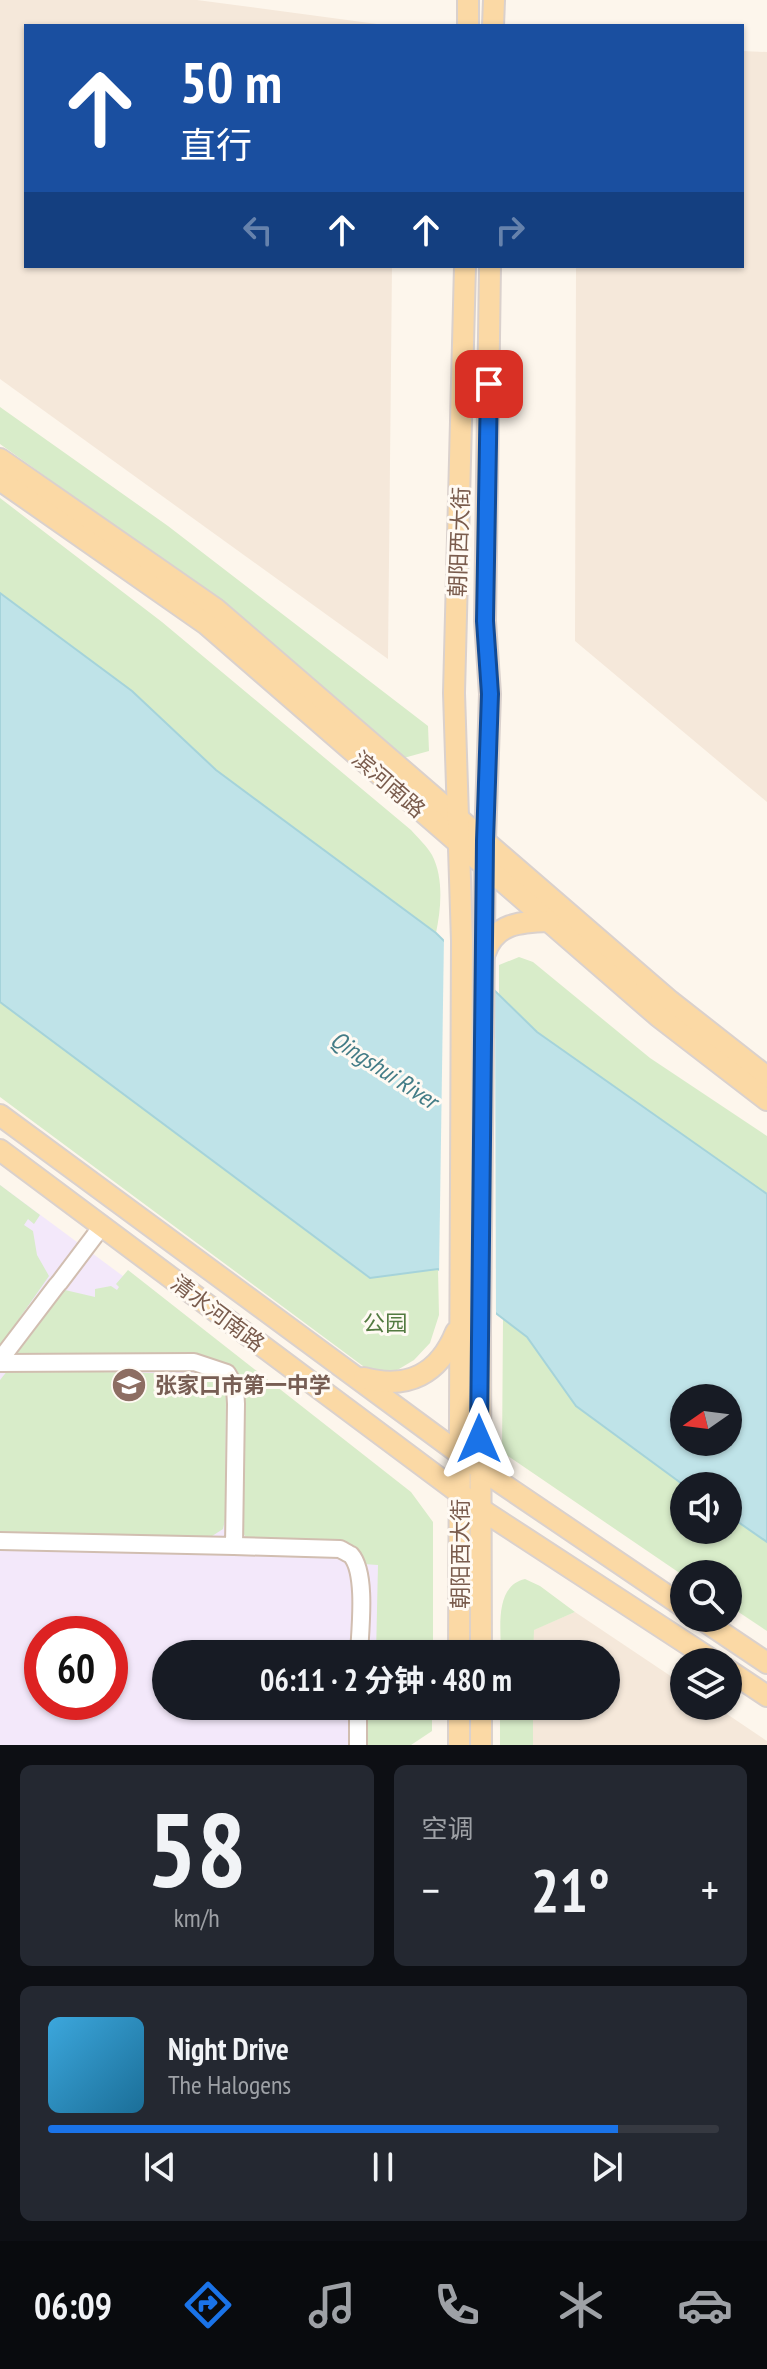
<!DOCTYPE html>
<html lang="zh">
<head>
<meta charset="utf-8">
<style>
  :root { --surface:#171b24; --page:#242831; --text:#f1f3f6; --muted:#9ea1a6; --line:#363941; --accent:#1a73e8 }
  body { margin:0; font-family:"PT Sans Narrow","Noto Sans SC",sans-serif; background:var(--page); color:var(--text); height:100vh; display:flex; flex-direction:column; font-size:30px; white-space:nowrap }
  * { box-sizing:border-box; margin:0 }
  p { font-size:26px; color:var(--muted) }
  .icon { flex:none; width:44px; height:44px; fill:none; stroke:currentColor; stroke-width:2; stroke-linecap:round; stroke-linejoin:round }
  .map { position:relative; height:1745px; overflow:hidden }
  .panel { display:flex; flex-direction:column; gap:20px; padding:20px; background:#0d0f14; flex:1 }
  .panel>* { flex:none }
  .banner { position:absolute; left:24px; top:24px; width:720px; height:244px; border-radius:0px; box-shadow:0 2px 6px #0004; background:#1a4fa0; color:#fff; overflow:hidden }
  .needle { width:52px; rotate:256deg }
  .fabs { position:absolute; left:670px; top:1384px; display:grid; gap:16px }
  .fabs a { display:grid; place-items:center; width:72px; height:72px; border-radius:50%; background:var(--surface); box-shadow:0 2px 6px #0004; font-size:40px }
  .speed { position:absolute; left:24px; top:1616px; display:flex; gap:16px; font-size:40px; font-weight:700; text-align:center }
  .speed>* { display:grid; place-content:center; width:104px; height:104px; border-radius:50%; background:var(--surface); box-shadow:0 2px 6px #0004; line-height:1 }
  .speed .limit { border:12px solid #d22; background:#fff; color:#111 }
  .pin { position:absolute; display:grid; place-items:center; width:68px; height:68px; color:#fff; margin:-34px; border-radius:16px; box-shadow:0 4px 12px #0006 }
  .me { position:absolute; width:88px; margin:-44px; rotate:0deg; stroke-linejoin:round; filter:drop-shadow(0 0 6px #0008) }
  .turn { display:flex; align-items:center; gap:28px; height:168px; padding:0 24px; font-size:36px }
  .turn .icon { width:104px; height:104px; stroke-width:2.5 }
  .turn b { display:block; font-size:56px; line-height:68px }
  .lanes { display:flex; align-items:center; height:76px; padding:0 24px; background:#0003; justify-content:center; gap:40px; direction:ltr }
  .lanes .off { opacity:.35 }
  .big { font-size:60px; font-weight:700; line-height:1.1 }
  .panel .card { flex:1; display:flex; flex-direction:column; justify-content:center; gap:12px; min-width:0; padding:0 28px; border-radius:12px; background:var(--page) }
  .panel .dial { align-items:center; gap:0 }
  .dial b { font-size:104px; line-height:1 }
  .song { display:flex; align-items:center; gap:24px }
  .cover { width:96px; height:96px; border-radius:12px; background:linear-gradient(135deg,hsl(200 70% 55%),hsl(200 70% 35%)) }
  .played { height:8px; border-radius:4px; background:linear-gradient(90deg,var(--accent) 85%,var(--line) 85%) }
  .keys { display:flex; justify-content:space-around; direction:ltr }
  .heat { display:flex; justify-content:space-between; align-items:center; font-size:44px; direction:ltr }
  .panel .tiles { flex:1; display:grid; gap:20px; grid-template-columns:1fr 1fr }
  .card:last-child { grid-column:span 2 }
  .trip { position:absolute; left:152px; top:1640px; width:468px; height:80px; border-radius:40px; background:var(--surface); box-shadow:0 2px 6px #0004; font-weight:700; line-height:80px; text-align:center }
  .tabs { display:flex; height:128px; justify-content:space-around; align-items:center; background:#090b0e; color:var(--muted) }
  .tabs .icon { width:56px; height:56px }
  .tabs .current { color:var(--accent) }
  .tabs b { font-size:36px; color:var(--text) }
  .map>svg:first-child { display:block }
</style>
</head>
<body>
<div class="map">
<svg width="767" height="1745" viewBox="0 0 767 1745">
  <rect width="100%" height="100%" fill="#fdf6ec"/>
  <g fill="#f5e8da">
    <path d="M0,0H197L392,26H26V266H392L388,659L0,379Z"/>
    <path d="M742,51L767,52V802L575,641L576,266H742Z"/>
    <path d="M575,1612L684,1685V1706H715L767,1741V1745H533V1706H606V1654H533V1630Z"/>
  </g>
  <path fill="#f3e8fa" fill-rule="evenodd" d="M0,1185L131,1282L386,1487L385,1654H166V1706H385V1745H0ZM42,1634H110V1702H42Z"/>
  <g fill="#d8ecc9">
    <path d="M0,407L168,526L428,726L429,751L400,759L204,590L0,444Z"/>
    <path d="M0,498L162,622L411,830C418,838 427,846 432,855C444,878 441,909 436,933L216,770L132,691L0,593Z"/>
    <path d="M519,957L533,962L650,1058L767,1136V1194L537,1032L499,995V965Z"/>
    <path d="M0,1002L369,1278L438,1269L439,1315L430,1343L414,1360L394,1372H371L0,1097Z"/>
    <path d="M0,1185L40,1215L34,1224L28,1219L24,1225L33,1231L37,1255L49,1276L0,1346Z"/>
    <path d="M128,1270L411,1492L433,1522V1654H376L378,1565L363,1564L359,1554L247,1539L243,1533V1391C237,1369 218,1359 197,1356L16,1355L65,1290L95,1297V1289L111,1286L117,1290L119,1287L116,1284Z"/>
    <path d="M503,1319L527,1337L576,1406L685,1486L684,1530H728V1515L767,1542V1631L728,1605V1574H684V1576L502,1452Z"/>
    <path d="M8,1370L195,1374C210,1378 218,1382 226,1394L225,1520L223,1529L209,1538L0,1534V1380Z"/>
    <path d="M525,1579L540,1586L575,1612L534,1630L533,1654H501C501,1629 494,1586 525,1579Z"/>
    <path d="M374,1706H432V1731L411,1745H364V1716H374Z"/>
    <rect x="500" y="1706" width="33" height="39"/>
  </g>
  <path fill="#bfe3e8" stroke="#a5d3da" stroke-width="2" fill-rule="evenodd" d="M0,593L132,691L216,770L436,933L537,1032L767,1194V1542L728,1515V1486H685L576,1406L527,1337L438,1269L370,1278L0,1002ZM684,1398H728V1442H684Z"/>
  <path fill="#fdf6ec" d="M444,936L495,986L496,1318L439,1275Z"/>
  <g fill="none" stroke-linecap="round" stroke-linejoin="round">
    <g stroke="#d1beb0" stroke-width="20">
      <g id="minor">
        <path d="M59,1283L102,1226"/>
        <path d="M0,1360L57,1285"/>
        <path d="M0,1363L194,1362L227,1373L235,1387L236,1404L234,1546L0,1541"/>
        <path d="M234,1546L340,1549C342,1550 349,1554 351,1555C367,1573 360,1631 359,1654"/>
        <path d="M358,1745V1706"/>
      </g>
    </g>
    <g stroke="#dad1cd" stroke-width="24">
      <g id="major">
        <path d="M468,26V0"/>
        <path d="M493,26L494,0"/>
        <path d="M0,459L216,609L670,1001L767,1077"/>
        <path d="M0,480L206,624L658,1016L767,1100"/>
        <path d="M485,953C495,923 520,922 549,921"/>
        <path d="M0,1115L479,1468L684,1607"/>
        <path d="M0,1150L482,1510L715,1662"/>
        <path d="M364,1378C408,1390 439,1374 456,1332"/>
        <path d="M700,1618L767,1663"/>
        <path d="M459,1654L462,941L454,693L465,266"/>
        <path d="M481,1654L480,1327L485,841L490,694L485,621L490,266"/>
        <path d="M728,1670L767,1696"/>
        <path d="M459,1745V1706"/>
        <path d="M481,1745V1706"/>
      </g>
    </g>
    <use href="#minor" stroke="#fff" stroke-width="16"/>
    <use href="#major" stroke="#fbd9a5" stroke-width="20"/>
  </g>
  <g fill="none" stroke-linecap="round" stroke-linejoin="round">
    <g stroke="#114b97" stroke-width="20">
      <path id="route" d="M479,1439L485,841L490,694L485,621L489,384"/>
    </g>
    <use href="#route" stroke="#1a73e8" stroke-width="14"/>
  </g>
  <defs>
    <g id="school-disc" transform="scale(1.8)"><circle r="9.5" fill="#8d6e63" stroke="#fffaf3"/><path d="M0-5L7-2L0 1L-7-2ZM-4 1L0 2.5L4 1V4Q0 6-4 4Z" fill="#fff"/></g>
  </defs>
  <g fill-rule="evenodd">
    <use href="#school-disc" x="129" y="1385"/>
  </g>
  <g text-anchor="middle" stroke-width="6" stroke-linejoin="round" paint-order="stroke">
    <g font-size="22" fill="#7a5c4d" stroke="#fffaf3">
      <text transform="translate(459 542) rotate(-88)" y="8">朝阳西大街</text>
      <text transform="translate(389 784) rotate(41)" y="8">滨河南路</text>
      <text transform="translate(218 1313) rotate(37)" y="8">清水河南路</text>
      <text transform="translate(460 1554) rotate(-90)" y="8">朝阳西大街</text>
    </g>
    <g font-size="22" fill="#537a41" stroke="#fffaf3">
      <text x="385" y="1331">公园</text>
    </g>
    <g font-size="22" font-weight="bold" fill="#785e54" stroke="#fffaf3" text-anchor="start">
      <text x="155" y="1393">张家口市第一中学</text>
    </g>
    <g font-size="24" font-style="italic" fill="#437c86" stroke="#fffaf3">
      <text transform="translate(384 1070) rotate(33)" y="8">Qingshui River</text>
    </g>
  </g>
</svg>
<div class="fabs">
<a><svg class="needle" viewBox="-14 -14 28 28"><path d="M0-13l5 13h-10z" fill="#e53935"/><path d="M0 13l5-13h-10z" fill="#9ea1a6"/></svg></a>
<a><svg class="icon" aria-label="sound" viewBox="0 0 24 24"><path d="M4 9h4l5-4v14l-5-4H4zM17 9q2 3 0 6"/></svg></a>
<a><svg class="icon" aria-label="search" viewBox="0 0 24 24"><circle cx="10" cy="10" r="6"/><path d="M15 15l6 6"/></svg></a>
<a><svg class="icon" aria-label="layers" viewBox="0 0 24 24"><path d="M12 4l9 5-9 5-9-5zM3 14l9 5 9-5"/></svg></a>
</div>
<div class="speed"><div class="limit">60</div></div>
<div class="pin" style="left:489px;top:384px;background:#d93025"><svg class="icon" aria-label="arrive" viewBox="0 0 24 24"><path d="M6 21V4h12l-3 4 3 4H6"/></svg></div>
<svg class="me" style="left:479px;top:1439px" viewBox="-20 -20 40 40"><path d="M0-17L14 15 0 8-14 15z" fill="#1a73e8" stroke="#fff" stroke-width="4"/></svg>
<div class="trip">06:11 · 2 分钟 · 480 m</div>
<div class="banner">
<div class="turn"><svg class="icon" aria-label="ahead" viewBox="0 0 24 24"><path d="M12 20V5M6 11l6-6 6 6"/></svg><div><b>50 m</b>直行</div></div>
<div class="lanes"><svg class="icon off" aria-label="left" viewBox="0 0 24 24"><path d="M17 20v-9H6M10 6l-5 5 5 5"/></svg><svg class="icon" aria-label="ahead" viewBox="0 0 24 24"><path d="M12 20V5M6 11l6-6 6 6"/></svg><svg class="icon" aria-label="ahead" viewBox="0 0 24 24"><path d="M12 20V5M6 11l6-6 6 6"/></svg><svg class="icon off" aria-label="right" viewBox="0 0 24 24"><path d="M7 20v-9h11M14 6l5 5-5 5"/></svg></div>
</div>
</div>
<section class="panel">
<div class="tiles">
<div class="card dial"><b>58</b><p>km/h</p></div>
<div class="card"><p>空调</p>
<div class="heat"><a>−</a><b class="big">21°</b><a>+</a></div>
</div>
<div class="card">
<div class="song"><i class="cover"></i><div><b>Night Drive</b><p>The Halogens</p></div></div>
<div class="played"></div>
<div class="keys"><svg class="icon" aria-label="previous" viewBox="0 0 24 24"><path d="M18 5L8 12l10 7zM5 5v14"/></svg><svg class="icon" aria-label="pause" viewBox="0 0 24 24"><path d="M8 5v14M16 5v14"/></svg><svg class="icon" aria-label="next" viewBox="0 0 24 24"><path d="M6 5l10 7-10 7zM19 5v14"/></svg></div>
</div>
</div>
</section>
<nav class="tabs">
<b>06:09</b>
<svg class="icon current" aria-label="directions" viewBox="0 0 24 24"><path d="M12 3l9 9-9 9-9-9zM9 14v-3h6M13 9l2 2-2 2"/></svg>
<svg class="icon" aria-label="music" viewBox="0 0 24 24"><path d="M9 18V5l10-2v13"/><circle cx="6" cy="18" r="3"/><circle cx="16" cy="16" r="3"/></svg>
<svg class="icon" aria-label="phone" viewBox="0 0 24 24"><path d="M5 4h4l2 5-3 2q2 4 5 5l2-3 5 2v4C11 20 4 13 5 4z"/></svg>
<svg class="icon" aria-label="climate" viewBox="0 0 24 24"><path d="M12 3v18M4 7l16 10M4 17L20 7"/></svg>
<svg class="icon" aria-label="car" viewBox="0 0 24 24"><path d="M5 17H2v-5l4-1 3-4h7l3 4 3 1v5h-3M9 17h6M6 11h13"/><circle cx="7" cy="17" r="2"/><circle cx="17" cy="17" r="2"/></svg>
</nav>
</body>
</html>
